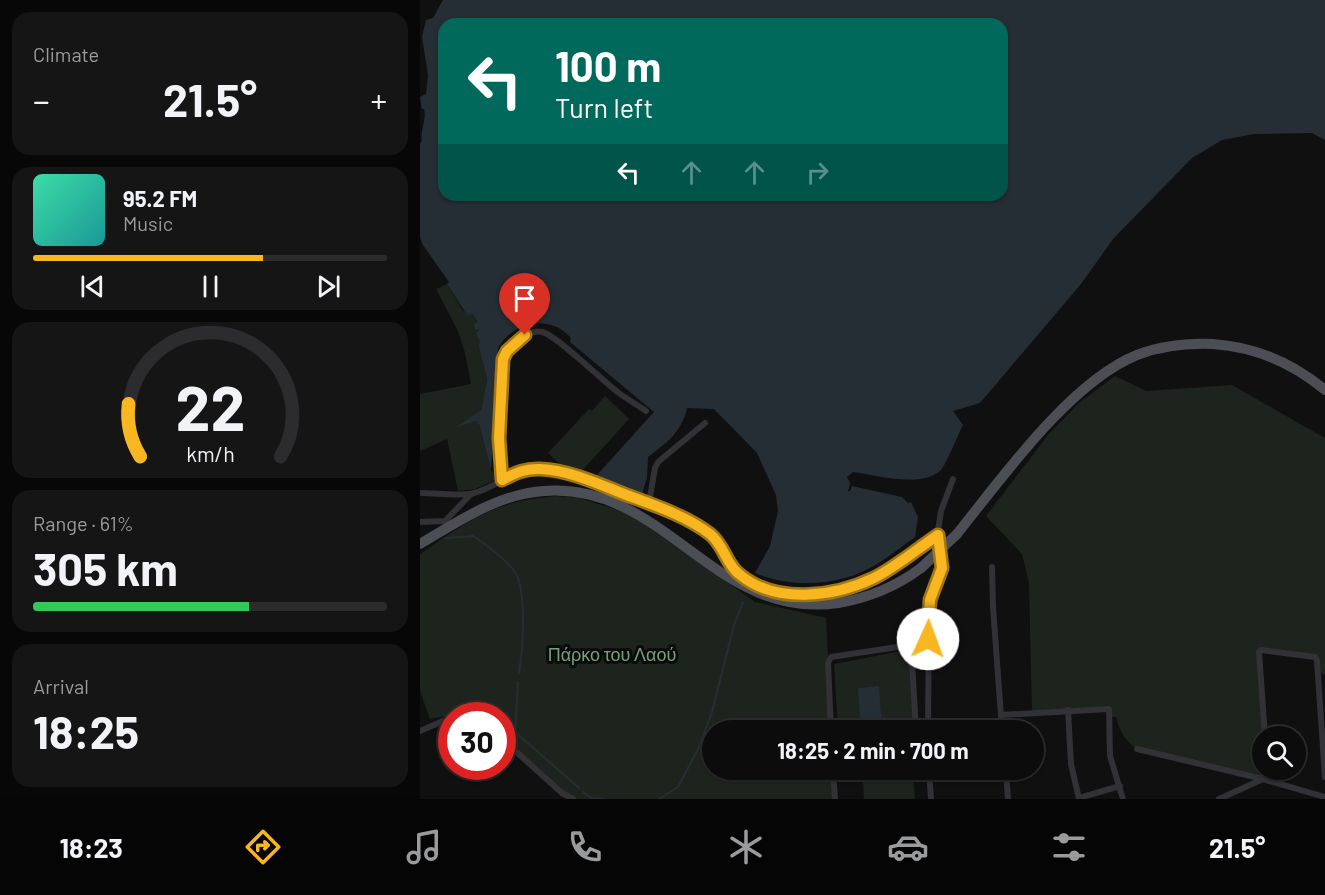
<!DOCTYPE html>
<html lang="en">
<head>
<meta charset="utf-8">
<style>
  :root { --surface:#0c0c0d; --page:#151516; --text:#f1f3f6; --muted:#9a9b9d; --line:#2c2c2e; --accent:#f8b621 }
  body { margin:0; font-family:Barlow,sans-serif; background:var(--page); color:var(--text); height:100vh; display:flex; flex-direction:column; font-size:22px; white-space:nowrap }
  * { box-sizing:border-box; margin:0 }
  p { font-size:20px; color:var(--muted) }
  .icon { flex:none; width:33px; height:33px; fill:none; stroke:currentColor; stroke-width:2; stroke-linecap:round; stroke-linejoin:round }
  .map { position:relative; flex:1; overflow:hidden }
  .drawer { display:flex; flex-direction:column; gap:12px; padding:12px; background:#070707; width:420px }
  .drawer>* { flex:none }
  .guide { position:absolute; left:18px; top:18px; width:570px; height:183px; border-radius:18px; box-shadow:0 2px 4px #0004,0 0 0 2px var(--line); background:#00695c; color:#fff; overflow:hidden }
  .controls { position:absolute; left:832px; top:726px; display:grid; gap:12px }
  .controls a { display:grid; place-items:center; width:54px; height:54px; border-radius:50%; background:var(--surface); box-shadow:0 2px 4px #0004,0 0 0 2px var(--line); font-size:30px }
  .speed { position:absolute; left:18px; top:702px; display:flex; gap:12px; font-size:30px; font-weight:700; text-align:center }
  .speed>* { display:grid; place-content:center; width:78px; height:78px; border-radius:50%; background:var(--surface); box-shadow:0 2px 4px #0004,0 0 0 2px var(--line); line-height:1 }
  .speed .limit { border:9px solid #d22; background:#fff; color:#111 }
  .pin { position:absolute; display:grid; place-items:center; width:51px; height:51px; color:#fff; margin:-62px -26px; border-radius:50% 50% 50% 0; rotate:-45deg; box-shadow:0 0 6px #0007 }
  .pin .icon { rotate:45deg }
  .me { position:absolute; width:66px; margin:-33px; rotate:2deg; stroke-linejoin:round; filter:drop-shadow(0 0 4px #0008) }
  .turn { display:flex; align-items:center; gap:21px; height:126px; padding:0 18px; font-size:27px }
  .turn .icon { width:78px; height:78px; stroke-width:2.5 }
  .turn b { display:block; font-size:42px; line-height:51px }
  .lanes { display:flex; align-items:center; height:57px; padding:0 18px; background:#0003; justify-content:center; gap:30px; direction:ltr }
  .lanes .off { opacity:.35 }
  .big { font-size:45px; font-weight:700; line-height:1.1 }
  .drawer .widget { flex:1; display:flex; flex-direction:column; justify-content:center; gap:9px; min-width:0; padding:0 21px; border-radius:18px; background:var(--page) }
  .drawer .dial { align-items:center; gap:0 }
  .dial svg { height:156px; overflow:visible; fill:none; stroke:var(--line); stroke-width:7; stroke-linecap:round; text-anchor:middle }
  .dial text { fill:var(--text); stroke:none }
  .song { display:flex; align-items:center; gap:18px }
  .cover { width:72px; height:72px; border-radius:9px; background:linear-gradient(135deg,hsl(160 70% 55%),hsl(180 70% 35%)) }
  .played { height:6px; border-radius:3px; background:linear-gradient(90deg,var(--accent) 65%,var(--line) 65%) }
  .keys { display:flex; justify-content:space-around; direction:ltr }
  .heat { display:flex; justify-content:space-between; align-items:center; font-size:33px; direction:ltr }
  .charge { height:9px; border-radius:4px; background:linear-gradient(90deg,#34c759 61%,var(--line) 0) }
  .trip { position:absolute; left:282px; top:720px; width:342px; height:60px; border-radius:30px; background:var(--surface); box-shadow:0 2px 4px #0004,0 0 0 2px var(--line); font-weight:700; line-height:60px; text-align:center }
  .tab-bar { display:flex; height:96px; justify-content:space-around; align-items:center; background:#050505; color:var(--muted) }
  .tab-bar .icon { width:42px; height:42px }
  .tab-bar .selected { color:var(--accent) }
  .tab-bar b { font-size:27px; color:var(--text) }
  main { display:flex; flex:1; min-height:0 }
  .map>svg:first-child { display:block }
</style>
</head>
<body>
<main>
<section class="drawer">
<div class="widget"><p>Climate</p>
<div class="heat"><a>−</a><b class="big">21.5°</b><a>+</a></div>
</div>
<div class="widget">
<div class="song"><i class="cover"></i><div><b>95.2 FM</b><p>Music</p></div></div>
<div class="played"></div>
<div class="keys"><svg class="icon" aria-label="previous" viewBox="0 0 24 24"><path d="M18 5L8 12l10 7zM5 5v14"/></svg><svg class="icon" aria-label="pause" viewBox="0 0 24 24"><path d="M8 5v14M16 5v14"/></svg><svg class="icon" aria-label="next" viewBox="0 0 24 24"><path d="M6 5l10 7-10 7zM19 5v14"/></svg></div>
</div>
<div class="widget dial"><svg viewBox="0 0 100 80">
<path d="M14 69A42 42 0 1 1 86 69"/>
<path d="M14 69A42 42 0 0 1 8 42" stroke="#f8b621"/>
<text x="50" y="56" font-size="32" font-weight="700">22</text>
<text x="50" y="72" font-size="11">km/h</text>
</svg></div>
<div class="widget"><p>Range · 61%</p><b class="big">305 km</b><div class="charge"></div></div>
<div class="widget"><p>Arrival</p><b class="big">18:25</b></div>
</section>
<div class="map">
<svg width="905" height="799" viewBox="0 0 905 799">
  <rect width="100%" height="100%" fill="#101011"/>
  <g fill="#1c241d">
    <path d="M27,284L43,311L53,314C58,324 59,331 60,342L58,344L67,379L61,410L38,427L56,421L59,424L71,470L79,478L55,489L38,491L27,439L0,451V394L51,384L45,353L38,331L16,289Z"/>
    <path d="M695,376L726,391L812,385L905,438V675L898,672L895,657L841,650L843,770H848L849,781L717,749C707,742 697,730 697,717H689V710L612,713L609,583L602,554L566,516L628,435L659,403Z"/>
    <path d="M185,396L209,419L159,474L149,472L128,453L169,409L172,411Z"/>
    <path d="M136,496L159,498L201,511L225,523L335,602L406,618L412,730H292V770H413L415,799H153L83,739L82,716L55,715L41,713L10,719L0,691V554C28,535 57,513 90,504C105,499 121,498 136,496Z"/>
    <path d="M492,649L494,730H418L414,664Z"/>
    <path d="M493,778L495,799H444L443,782Z"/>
  </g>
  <g fill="#262e35" fill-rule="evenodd">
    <path d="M23,0H905V140L892,133L834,134L802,140L772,158L693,239L661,284L560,403L533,411L543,425C538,434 526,466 520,471C500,488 456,475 433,472L427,477L430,483L428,491H430L432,486L482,497L488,503L491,502L498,517L495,537C482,546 470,556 457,564C422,586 373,589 335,573L350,546L358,511L356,495L337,453L294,409L267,408C262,431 247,443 228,457L227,478L222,494L216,497L177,475L234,412L150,342L151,338C130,314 94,321 78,348L71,470L59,424L56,421L35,428L61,410L67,379L58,344L60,342L56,333L59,330L55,329L54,325L57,322L53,314L47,315L27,284L29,282L3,245L0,237V144L2,141C0,129 7,120 4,109H2L0,97L6,94L8,75L2,37L6,20L13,18ZM24,24H582V195H24Z"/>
    <path d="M459,686L462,730H441L438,688Z"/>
  </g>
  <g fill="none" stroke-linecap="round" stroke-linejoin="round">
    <g stroke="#262e35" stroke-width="2">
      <path d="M25,538L53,536C64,543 88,561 95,572C107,590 103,651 99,673"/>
      <path d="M98,682L95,732L159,788"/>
      <path d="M163,792L171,798L185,799"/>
      <path d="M239,799L258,787L279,747L292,712L314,625L323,602"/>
    </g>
    <g stroke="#313136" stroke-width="6">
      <path d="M82,480L79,438L83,359C87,346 108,329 122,332C136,335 181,379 195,390C205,398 216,404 226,411"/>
      <path d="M0,493C17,493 38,497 54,493C80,486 99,464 126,470C158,476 187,487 217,499C242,509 269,518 291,535C304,545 306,564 320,575C356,605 414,597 454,578C477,567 497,549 518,535"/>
      <path d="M229,503L235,468L238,462L285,423"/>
      <path d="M0,522L25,521L51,494"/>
      <path d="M572,567L573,607L582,730"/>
      <path d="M491,645L496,730"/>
      <path d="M648,710L651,764L659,799"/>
      <path d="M581,715L689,709L690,756L703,799"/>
      <path d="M35,716L41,713L55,716"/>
      <path d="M411,730L408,663L411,657L491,645L495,640L508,639"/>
      <path d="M508,730L509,606L522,568L518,531L521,511L533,479"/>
      <path d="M0,731L32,717"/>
      <path d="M845,736L839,652L841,650L895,657L897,661L905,777"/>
      <path d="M82,739L142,793L153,799"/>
      <path d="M717,749L843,779"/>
      <path d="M413,770L415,799"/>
      <path d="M509,770L511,799"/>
      <path d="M586,770L588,799"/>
      <path d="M848,770L849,781"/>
      <path d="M659,798L700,786"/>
      <path d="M799,799L843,779L905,797"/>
    </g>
    <g stroke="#4c4e55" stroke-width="10">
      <path d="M537,534C582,478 650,382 717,355C740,346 768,343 793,344C835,347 873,363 905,390"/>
      <path d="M0,544C39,521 78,494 124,491C246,482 293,621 418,603C448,598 477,586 501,568"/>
    </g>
    <path stroke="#4c4e55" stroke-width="10" d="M501,568L537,534"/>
  </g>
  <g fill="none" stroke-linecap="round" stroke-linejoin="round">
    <g stroke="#a17615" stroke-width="15">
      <path id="route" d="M105,335L87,351L83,359L79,438L82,480C95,473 106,468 121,469C148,470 179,484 204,494C233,505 265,515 290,534C304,545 306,564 319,574C356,605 414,597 454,578C476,567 497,549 518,535L522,568L510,600L508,639"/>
    </g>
    <use href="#route" stroke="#f8b621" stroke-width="10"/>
  </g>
  <g text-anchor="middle" stroke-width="6" stroke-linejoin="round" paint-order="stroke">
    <g font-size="18" fill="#769f7a" stroke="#0b0b0c">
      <text x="192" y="661">Πάρκο του Λαού</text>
    </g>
  </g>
</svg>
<div class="controls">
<a><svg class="icon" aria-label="search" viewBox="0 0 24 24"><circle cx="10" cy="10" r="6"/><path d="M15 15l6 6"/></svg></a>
</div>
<div class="speed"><div class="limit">30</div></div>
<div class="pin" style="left:105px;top:335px;background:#d93025"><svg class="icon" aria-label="arrive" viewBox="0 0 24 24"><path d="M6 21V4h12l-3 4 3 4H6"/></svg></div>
<svg class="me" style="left:508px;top:639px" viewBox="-20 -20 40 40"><circle r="19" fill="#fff"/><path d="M0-13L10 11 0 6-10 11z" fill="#f8b621"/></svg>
<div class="trip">18:25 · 2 min · 700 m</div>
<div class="guide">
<div class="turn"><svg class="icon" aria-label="left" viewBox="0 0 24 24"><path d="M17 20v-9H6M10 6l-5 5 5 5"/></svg><div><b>100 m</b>Turn left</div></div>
<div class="lanes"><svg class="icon" aria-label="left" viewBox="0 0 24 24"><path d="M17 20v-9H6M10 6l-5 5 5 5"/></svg><svg class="icon off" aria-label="ahead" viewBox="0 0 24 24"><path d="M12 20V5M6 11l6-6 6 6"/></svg><svg class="icon off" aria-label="ahead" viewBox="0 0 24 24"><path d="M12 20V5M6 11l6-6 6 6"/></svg><svg class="icon off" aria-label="right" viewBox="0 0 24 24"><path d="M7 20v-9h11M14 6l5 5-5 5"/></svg></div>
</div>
</div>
</main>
<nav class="tab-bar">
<b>18:23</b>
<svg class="icon selected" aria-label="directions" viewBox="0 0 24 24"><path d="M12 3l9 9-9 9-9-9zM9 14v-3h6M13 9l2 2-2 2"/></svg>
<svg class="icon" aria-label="music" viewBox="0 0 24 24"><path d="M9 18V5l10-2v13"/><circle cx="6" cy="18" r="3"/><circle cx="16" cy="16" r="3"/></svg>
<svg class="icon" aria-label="phone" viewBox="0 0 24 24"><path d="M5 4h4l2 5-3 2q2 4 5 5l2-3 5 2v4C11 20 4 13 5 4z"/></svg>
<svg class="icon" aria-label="climate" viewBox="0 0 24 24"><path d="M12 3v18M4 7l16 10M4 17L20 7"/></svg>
<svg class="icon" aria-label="car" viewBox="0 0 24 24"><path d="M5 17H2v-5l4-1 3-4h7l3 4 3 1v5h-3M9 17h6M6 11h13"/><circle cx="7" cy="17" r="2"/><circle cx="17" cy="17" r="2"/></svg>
<svg class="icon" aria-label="filters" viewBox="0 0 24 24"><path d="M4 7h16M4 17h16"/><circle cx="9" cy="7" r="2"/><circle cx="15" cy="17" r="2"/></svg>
<b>21.5°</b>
</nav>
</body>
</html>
